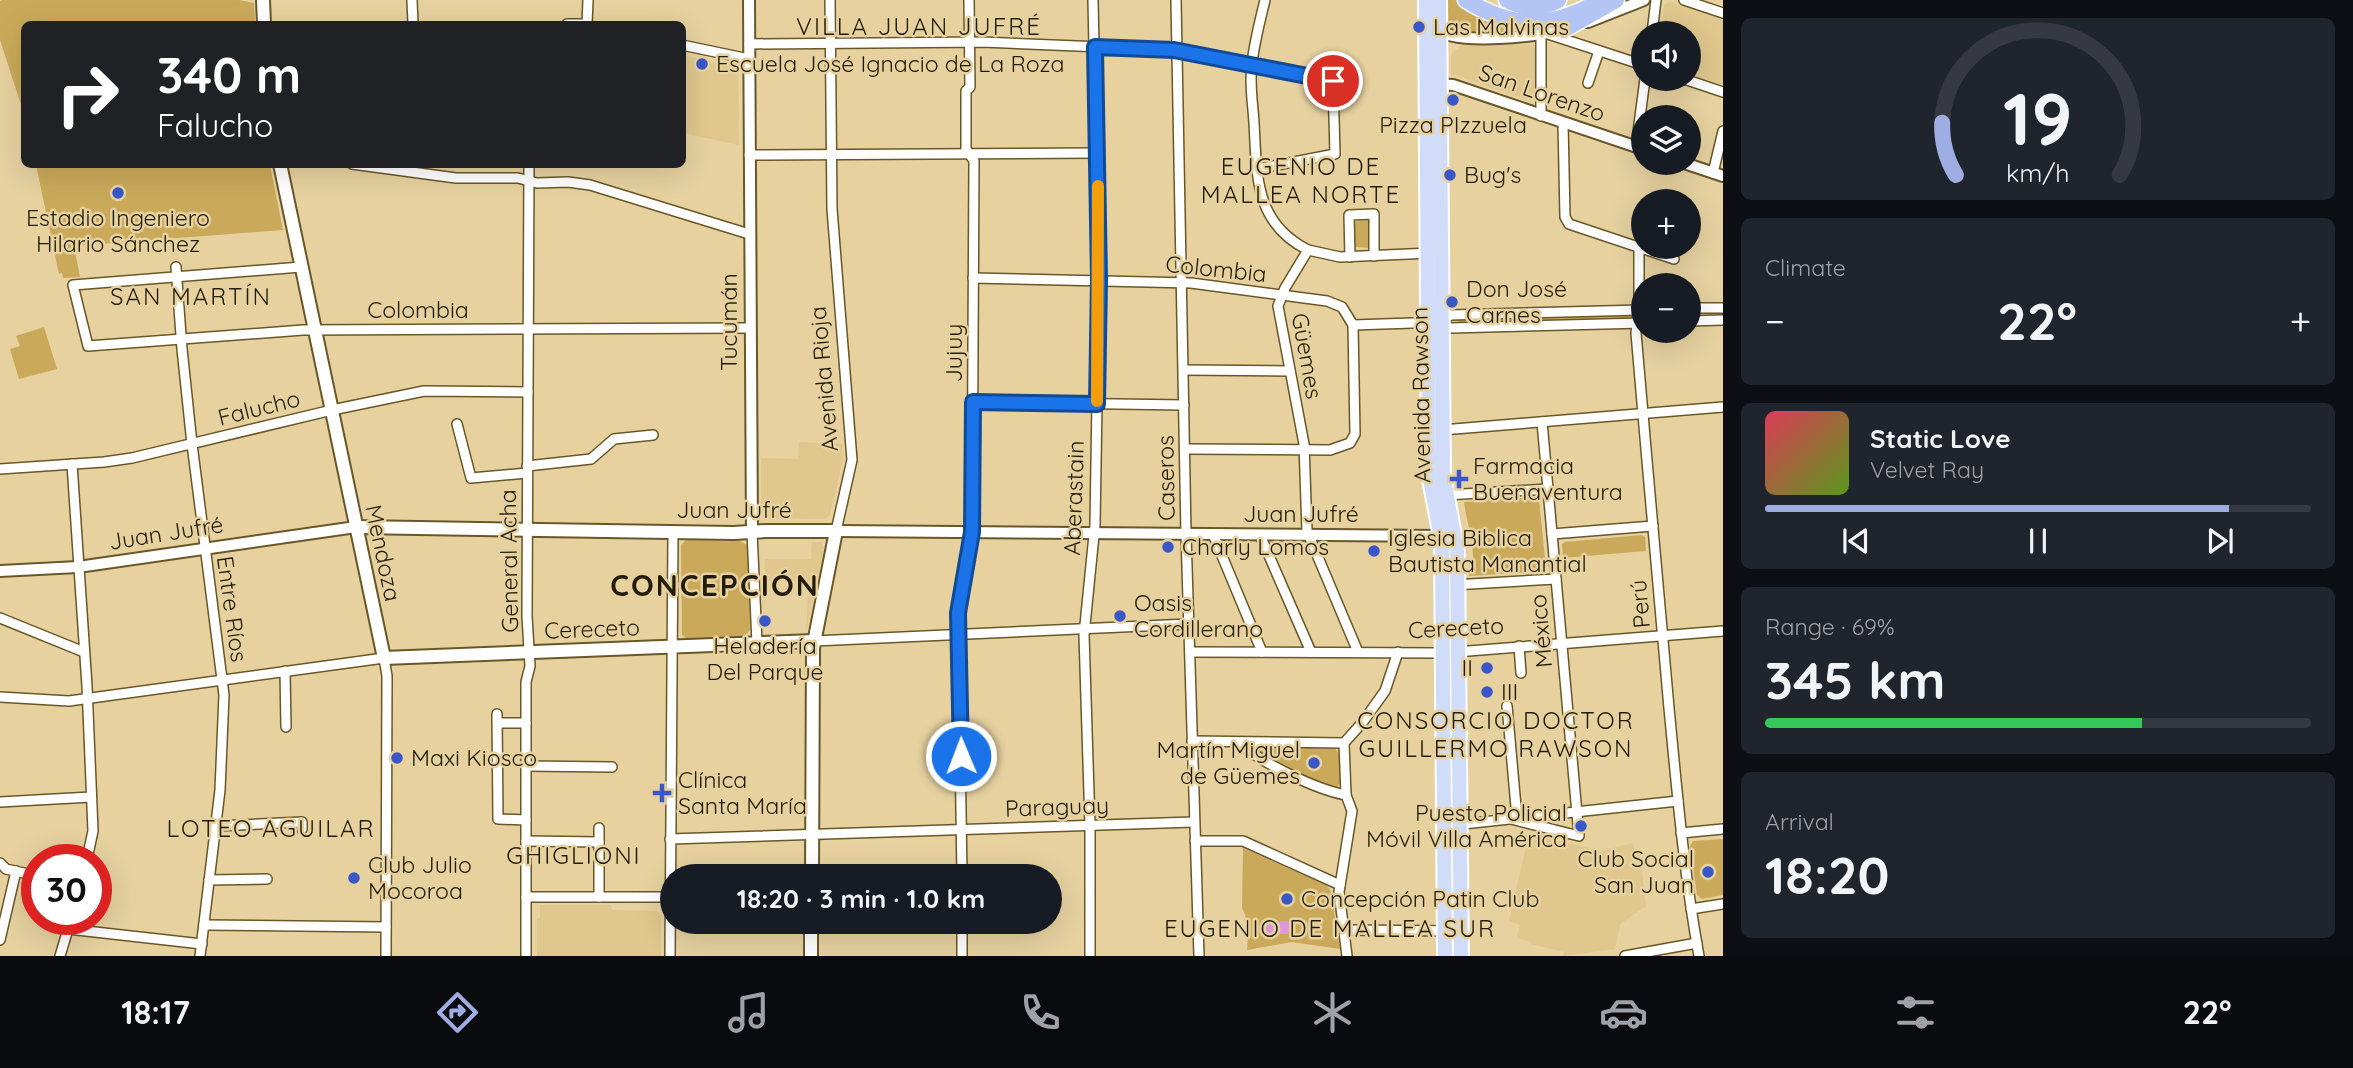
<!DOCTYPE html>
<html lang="en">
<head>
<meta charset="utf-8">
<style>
  :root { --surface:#171b24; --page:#20242c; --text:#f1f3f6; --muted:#9ea1a6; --line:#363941; --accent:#9eade2 }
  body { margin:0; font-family:Quicksand,sans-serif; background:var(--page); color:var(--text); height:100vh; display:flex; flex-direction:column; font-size:26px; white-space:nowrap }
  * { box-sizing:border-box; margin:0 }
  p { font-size:23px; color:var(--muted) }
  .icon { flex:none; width:38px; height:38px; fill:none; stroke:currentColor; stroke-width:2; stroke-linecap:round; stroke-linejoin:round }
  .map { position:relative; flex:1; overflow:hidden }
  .panel { display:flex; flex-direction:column; gap:18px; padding:18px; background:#0d0f14; width:630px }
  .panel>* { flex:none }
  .top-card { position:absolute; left:21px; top:21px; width:665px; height:147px; border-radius:10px; box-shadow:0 7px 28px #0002; background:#202124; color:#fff; overflow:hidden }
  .controls { position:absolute; left:1631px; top:21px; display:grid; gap:14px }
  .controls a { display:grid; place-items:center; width:70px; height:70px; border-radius:50%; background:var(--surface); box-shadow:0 7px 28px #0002; font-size:35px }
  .speed { position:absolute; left:21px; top:844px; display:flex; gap:14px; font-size:35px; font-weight:700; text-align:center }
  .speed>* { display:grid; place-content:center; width:91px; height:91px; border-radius:50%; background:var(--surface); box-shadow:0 7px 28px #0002; line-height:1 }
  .speed .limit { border:10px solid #d22; background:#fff; color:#111 }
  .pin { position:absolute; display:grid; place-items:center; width:60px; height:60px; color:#fff; margin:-30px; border:4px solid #fff; border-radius:50%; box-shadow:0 2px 7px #0007 }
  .me { position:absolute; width:77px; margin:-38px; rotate:359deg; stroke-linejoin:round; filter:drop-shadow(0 0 5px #0008) }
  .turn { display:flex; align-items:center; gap:24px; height:147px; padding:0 21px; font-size:32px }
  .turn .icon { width:91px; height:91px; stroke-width:2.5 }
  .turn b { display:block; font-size:49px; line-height:60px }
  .big { font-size:52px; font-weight:700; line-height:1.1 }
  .panel .widget { flex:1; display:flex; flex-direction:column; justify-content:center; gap:10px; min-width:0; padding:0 24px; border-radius:10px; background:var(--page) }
  .panel .dial { align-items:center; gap:0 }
  .dial svg { height:182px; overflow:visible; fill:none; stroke:var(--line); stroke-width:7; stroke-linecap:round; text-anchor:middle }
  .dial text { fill:var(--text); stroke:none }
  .song { display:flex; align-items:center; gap:21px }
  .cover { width:84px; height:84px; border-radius:10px; background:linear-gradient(135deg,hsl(350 70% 55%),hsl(90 70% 35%)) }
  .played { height:7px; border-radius:4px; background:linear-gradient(90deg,var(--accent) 85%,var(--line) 85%) }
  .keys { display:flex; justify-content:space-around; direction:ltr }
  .heat { display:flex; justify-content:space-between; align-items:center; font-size:38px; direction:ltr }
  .charge { height:10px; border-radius:5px; background:linear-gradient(90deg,#34c759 69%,var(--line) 0) }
  .trip { position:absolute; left:660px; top:864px; width:402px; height:70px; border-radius:35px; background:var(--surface); box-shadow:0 7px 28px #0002; font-weight:700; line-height:70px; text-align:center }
  .menu { display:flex; height:112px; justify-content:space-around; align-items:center; background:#090b0e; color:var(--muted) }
  .menu .icon { width:49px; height:49px }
  .menu .current { color:var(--accent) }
  .menu b { font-size:32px; color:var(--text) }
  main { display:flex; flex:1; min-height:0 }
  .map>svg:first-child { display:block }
</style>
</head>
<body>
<main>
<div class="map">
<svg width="1723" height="956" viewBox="0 0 1723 956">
  <rect width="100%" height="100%" fill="#e6d19f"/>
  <g fill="#dfc78d">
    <path d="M1670,2L1723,20V85L1689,74V33H1661L1664,5Z"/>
    <path d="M1475,44L1536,45V98L1531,101L1451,74V55L1461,45Z"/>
    <path d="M683,55L735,68L738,71L739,145L683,133Z"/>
    <path d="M799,442L842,444L843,460L830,515L825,519L765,518L761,513V458L798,459Z"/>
    <path d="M812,542H821L824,548L806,631L809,581H765V559H811Z"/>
    <path d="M1529,834L1601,851L1633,843L1635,855H1640L1646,906L1620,924L1615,949L1563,956L1564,952L1531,944V942L1517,938L1520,925L1509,921Z"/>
    <path d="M540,905H611L612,910L657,911L661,915V956H537V918H540Z"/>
  </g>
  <g fill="#caaa5a">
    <path d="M2,0H239L254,3L255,24H24V114L0,40V1Z"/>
    <path d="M1443,0H1461L1544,26L1527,32H1446Z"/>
    <path d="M36,165H270L283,230L74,246L80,277L63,278L62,273L59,274Z"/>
    <path d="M1368,220L1370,222L1371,246L1370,248L1355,247L1354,222Z"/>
    <path d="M1628,314L1630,317L1629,320L1459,325L1458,322L1459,318Z"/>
    <path d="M44,327L57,369L19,379L10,349L20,346L16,336Z"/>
    <path d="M1536,497L1539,499L1546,568L1544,571L1469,576C1467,568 1474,563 1473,554C1472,536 1466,518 1464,502Z"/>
    <path d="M1641,535L1645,537L1646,551L1563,558L1562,544L1565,542Z"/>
    <path d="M686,540L740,541L747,545L749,550L750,630L743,638L689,640L682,635L681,545Z"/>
    <path d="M1259,745L1333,746C1343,755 1346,778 1336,789H1329L1256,754L1255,748Z"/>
    <path d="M1723,839V895L1702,899L1697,895L1690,846L1693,841Z"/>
    <path d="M1243,848L1326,885L1331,891L1340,949L1292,942L1247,950C1248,934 1249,921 1242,908Z"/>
  </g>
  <rect fill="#de97dc" x="1263" y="921" width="26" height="13"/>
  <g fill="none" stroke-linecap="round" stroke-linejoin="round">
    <g stroke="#695727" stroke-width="12">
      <g id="minor">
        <path d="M412,0L413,24"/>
        <path d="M830,0L832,209L852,460L836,531"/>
        <path d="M1176,0L1186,534L1199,956"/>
        <path d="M1265,0C1260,21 1254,43 1252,64C1249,83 1253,104 1254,123C1257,175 1254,223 1308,250L1285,288L1278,306L1304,444L1307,531L1358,652"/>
        <path d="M1684,0L1723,13"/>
        <path d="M567,24H587"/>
        <path d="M587,24L588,0"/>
        <path d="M1652,33L1656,0"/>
        <path d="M1548,34L1643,65"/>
        <path d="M1541,35V116"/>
        <path d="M749,44L983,42L1174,50L1333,81L1335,154L1257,169"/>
        <path d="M682,45L749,59"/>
        <path d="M1684,79L1723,92"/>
        <path d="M1588,83L1599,51"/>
        <path d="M1563,123L1565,217L1569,224L1674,259"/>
        <path d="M1636,147L1645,79"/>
        <path d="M749,155L1097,153"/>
        <path d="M352,164L456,178H518L537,183L568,182L590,185L749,234"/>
        <path d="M1713,173L1723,131"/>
        <path d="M1639,247V297L1636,333C1647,458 1657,583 1669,708C1677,791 1684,874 1699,956"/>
        <path d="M1308,250L1340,257L1431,253"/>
        <path d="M1350,257L1349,215L1374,214V256"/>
        <path d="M176,267L182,349L192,444L224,695L220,790L200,956"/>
        <path d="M301,267L73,285L88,346L303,330L749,328"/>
        <path d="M973,278L1191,283L1327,301L1342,307L1353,325L1355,434L1350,443L1330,450L1185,449"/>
        <path d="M1689,308H1723"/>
        <path d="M1689,321L1723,320"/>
        <path d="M1442,322L1450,328L1643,323"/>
        <path d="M1353,325L1442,322L1450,315L1642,310"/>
        <path d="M1184,370L1290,371"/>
        <path d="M973,402L1184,405"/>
        <path d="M457,424L471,478L527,473"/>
        <path d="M1440,432L1442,430L1723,407"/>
        <path d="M72,464L87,686L93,831L87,859"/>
        <path d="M527,466L591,459L614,439L653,435"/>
        <path d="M0,469L104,462L132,458L332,410L424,391L528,392"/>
        <path d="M1446,495L1548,489"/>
        <path d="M752,532L757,643"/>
        <path d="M1213,534L1262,652"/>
        <path d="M1552,534L1653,526"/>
        <path d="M1260,535L1311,652"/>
        <path d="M1453,585L1556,579"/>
        <path d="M0,618L84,652"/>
        <path d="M814,641L1189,624"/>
        <path d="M1519,646L1521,673"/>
        <path d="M1190,652L1443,653L1723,631"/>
        <path d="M285,671L286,727"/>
        <path d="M0,697L69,701L384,658L387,676L386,956"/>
        <path d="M1507,706L1517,818"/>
        <path d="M497,714L498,819L526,820"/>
        <path d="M498,723H526"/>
        <path d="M1192,741L1344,743"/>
        <path d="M1238,743C1263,763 1314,789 1346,795"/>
        <path d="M526,766L612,767"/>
        <path d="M0,802L91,797"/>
        <path d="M1511,819L1579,836L1542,422"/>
        <path d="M216,826L302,822V829"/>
        <path d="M1445,826L1678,801"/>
        <path d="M1681,833L1723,829"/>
        <path d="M670,839L1194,822"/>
        <path d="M526,841L599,842"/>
        <path d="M1195,841H1243L1340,885"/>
        <path d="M0,863L6,869L37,876"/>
        <path d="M962,877L958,613L972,532L974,161L966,149V91L970,87L969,0"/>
        <path d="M209,880L267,879"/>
        <path d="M526,897H670"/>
        <path d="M599,897V828"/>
        <path d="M1691,909L1723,904"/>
        <path d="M962,922V956"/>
        <path d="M204,925L386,927"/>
        <path d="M68,929L202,944"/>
        <path d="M1345,930L1460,931"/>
        <path d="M0,940L16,871"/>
        <path d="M60,956L71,919"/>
        <path d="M526,956V682L530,666L527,616L529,164"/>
        <path d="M670,956L673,532"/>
        <path d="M1090,956V825L1084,635L1095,525L1099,279L1093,0"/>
        <path d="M1347,956L1339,892L1352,811L1346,795L1344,743L1362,723L1385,691L1398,652"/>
        <path d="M1625,956L1697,943"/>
      </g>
    </g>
    <g stroke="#695727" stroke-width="14">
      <g id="tertiary">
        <path d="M749,0L752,532"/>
        <path d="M1588,22L1644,0"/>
        <path d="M1436,28C1452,47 1545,36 1570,28"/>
        <path d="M1432,84L1453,85L1643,149"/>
        <path d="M1684,163L1723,176"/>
        <path d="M836,531L1441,536L1445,539"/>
        <path d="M0,571L78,567L356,527"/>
      </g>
    </g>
    <g stroke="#695727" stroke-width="16">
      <g id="secondary">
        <path d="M263,0L264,24"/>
        <path d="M280,164L384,658L814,641"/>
        <path d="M356,527L734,533L766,531H836L813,648L812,877"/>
        <path d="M811,956V922"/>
      </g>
    </g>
    <g stroke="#fff" stroke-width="18">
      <g id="primary">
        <path d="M1426,0L1429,474L1442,542L1445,956"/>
        <path d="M1439,0L1443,474L1457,552L1461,956"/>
      </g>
    </g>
    <g stroke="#fff" stroke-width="19">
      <g id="motorway">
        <path d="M1466,0C1515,31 1553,28 1602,0"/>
        <path d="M1507,0C1524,9 1541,10 1558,0"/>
        <path d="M1563,30L1616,0"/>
      </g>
    </g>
    <use href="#minor" stroke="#fff" stroke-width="9"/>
    <use href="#tertiary" stroke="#fff" stroke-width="10"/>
    <use href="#secondary" stroke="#fff" stroke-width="12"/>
    <use href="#primary" stroke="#d1dcf9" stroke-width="14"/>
    <use href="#motorway" stroke="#b2c5f5" stroke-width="16"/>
  </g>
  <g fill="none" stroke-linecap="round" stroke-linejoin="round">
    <g stroke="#114b97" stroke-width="18">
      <path id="route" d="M961,756L958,613L972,532L973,402L1097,404L1099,279L1095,47L1174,50L1333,81"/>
    </g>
    <use href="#route" stroke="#1a73e8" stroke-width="12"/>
    <path stroke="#f59e0b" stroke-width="12" d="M1097,401L1098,186"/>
  </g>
  <g fill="#3957c9" stroke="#e6d19f" stroke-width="2.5">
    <circle cx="1419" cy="27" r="7"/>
    <circle cx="702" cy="64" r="7"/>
    <circle cx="1453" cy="100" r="7"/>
    <circle cx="1450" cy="175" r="7"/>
    <circle cx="118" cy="193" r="7"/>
    <circle cx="1452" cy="302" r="7"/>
    <path d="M1455.5 468.5h7v7h7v7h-7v7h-7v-7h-7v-7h7z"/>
    <circle cx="1168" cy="547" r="7"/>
    <circle cx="1374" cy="551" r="7"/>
    <circle cx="1120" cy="616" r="7"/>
    <circle cx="765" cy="621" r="7"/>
    <circle cx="1487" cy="668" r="7"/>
    <circle cx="1487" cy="692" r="7"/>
    <circle cx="397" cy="758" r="7"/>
    <circle cx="1314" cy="763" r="7"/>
    <path d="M658.5 782.5h7v7h7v7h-7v7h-7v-7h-7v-7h7z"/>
    <circle cx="1581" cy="826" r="7"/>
    <circle cx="1708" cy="872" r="7"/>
    <circle cx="354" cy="878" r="7"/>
    <circle cx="1287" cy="899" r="7"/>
  </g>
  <g text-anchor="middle" stroke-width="5" stroke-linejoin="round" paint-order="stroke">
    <g font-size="23" fill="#231c08" stroke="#e6d19f" text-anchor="start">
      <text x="1433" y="35">Las Malvinas</text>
      <text x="716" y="72">Escuela José Ignacio de La Roza</text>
      <text x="1453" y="133" text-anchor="middle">Pizza PIzzuela</text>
      <text x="1464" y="183">Bug's</text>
      <text x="118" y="226" text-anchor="middle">Estadio Ingeniero<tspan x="118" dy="26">Hilario Sánchez</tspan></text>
      <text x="1466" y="297">Don José<tspan x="1466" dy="26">Carnes</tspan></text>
      <text x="1473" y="474">Farmacia<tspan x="1473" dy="26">Buenaventura</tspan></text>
      <text x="1388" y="546">Iglesia Biblica<tspan x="1388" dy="26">Bautista Manantial</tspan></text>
      <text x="1182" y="555">Charly Lomos</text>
      <text x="1134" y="611">Oasis<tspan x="1134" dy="26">Cordillerano</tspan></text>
      <text x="765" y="654" text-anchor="middle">Heladería<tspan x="765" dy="26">Del Parque</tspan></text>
      <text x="1473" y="676" text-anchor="end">II</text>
      <text x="1501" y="700">III</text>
      <text x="1300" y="758" text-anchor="end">Martín Miguel<tspan x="1300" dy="26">de Güemes</tspan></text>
      <text x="411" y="766">Maxi Kiosco</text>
      <text x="678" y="788">Clínica<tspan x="678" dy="26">Santa María</tspan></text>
      <text x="1567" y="821" text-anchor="end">Puesto Policial<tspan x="1567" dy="26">Móvil Villa América</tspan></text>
      <text x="1694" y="867" text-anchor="end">Club Social<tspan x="1694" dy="26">San Juan</tspan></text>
      <text x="368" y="873">Club Julio<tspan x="368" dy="26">Mocoroa</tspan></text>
      <text x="1301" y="907">Concepción Patin Club</text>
    </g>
    <g font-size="23" fill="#231c08" stroke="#e6d19f">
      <text transform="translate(1542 93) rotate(19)" y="8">San Lorenzo</text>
      <text transform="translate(1216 269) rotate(6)" y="8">Colombia</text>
      <text x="418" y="318">Colombia</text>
      <text transform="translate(729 322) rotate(-90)" y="8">Tucumán</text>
      <text transform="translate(954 353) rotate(-90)" y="8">Jujuy</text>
      <text transform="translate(1307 356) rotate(80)" y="8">Güemes</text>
      <text transform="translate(824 379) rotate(-95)" y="8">Avenida Rioja</text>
      <text transform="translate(1421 395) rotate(-91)" y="8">Avenida Rawson</text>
      <text transform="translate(259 408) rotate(-14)" y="8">Falucho</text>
      <text transform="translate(1166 478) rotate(-91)" y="8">Caseros</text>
      <text transform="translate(1074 498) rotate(-88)" y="8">Aberastain</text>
      <text x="734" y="518">Juan Jufré</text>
      <text x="1301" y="522">Juan Jufré</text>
      <text transform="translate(166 533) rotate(-9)" y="8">Juan Jufré</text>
      <text transform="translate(383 553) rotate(78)" y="8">Mendoza</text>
      <text transform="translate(509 561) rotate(-91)" y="8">General Acha</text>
      <text transform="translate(1640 604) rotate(-95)" y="8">Perú</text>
      <text transform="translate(232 609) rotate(82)" y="8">Entre Ríos</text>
      <text transform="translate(1456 628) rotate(-3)" y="8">Cereceto</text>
      <text transform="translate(592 629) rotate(-2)" y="8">Cereceto</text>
      <text transform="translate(1541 631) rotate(-95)" y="8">México</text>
      <text transform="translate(1057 807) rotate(-2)" y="8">Paraguay</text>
    </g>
    <g font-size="24" letter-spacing="2" fill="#231c08" stroke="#e6d19f">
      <text x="919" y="35">VILLA JUAN JUFRÉ</text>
      <text x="1301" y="175">EUGENIO DE<tspan x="1301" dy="28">MALLEA NORTE</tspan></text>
      <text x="191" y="305">SAN MARTÍN</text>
      <text x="1496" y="729">CONSORCIO DOCTOR<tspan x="1496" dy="28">GUILLERMO RAWSON</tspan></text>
      <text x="271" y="837">LOTEO AGUILAR</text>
      <text x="574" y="864">GHIGLIONI</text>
      <text x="1330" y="937">EUGENIO DE MALLEA SUR</text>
    </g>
    <g font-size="30" font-weight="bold" letter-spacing="2" fill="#231c08" stroke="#e6d19f">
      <text x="715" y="596">CONCEPCIÓN</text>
    </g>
  </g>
</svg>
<div class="controls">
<a><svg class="icon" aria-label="sound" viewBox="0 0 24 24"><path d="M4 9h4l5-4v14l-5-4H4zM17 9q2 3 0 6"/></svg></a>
<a><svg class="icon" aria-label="layers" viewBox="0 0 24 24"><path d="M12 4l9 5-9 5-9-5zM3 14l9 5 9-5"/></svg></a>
<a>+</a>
<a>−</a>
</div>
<div class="speed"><div class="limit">30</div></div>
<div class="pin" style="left:1333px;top:81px;background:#d93025"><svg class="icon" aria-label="arrive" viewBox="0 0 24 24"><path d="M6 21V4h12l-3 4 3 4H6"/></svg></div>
<svg class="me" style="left:961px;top:756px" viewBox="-20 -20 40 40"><circle r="17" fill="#1a73e8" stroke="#fff" stroke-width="3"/><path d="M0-11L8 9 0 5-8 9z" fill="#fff"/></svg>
<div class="trip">18:20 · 3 min · 1.0 km</div>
<div class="top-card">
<div class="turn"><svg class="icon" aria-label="right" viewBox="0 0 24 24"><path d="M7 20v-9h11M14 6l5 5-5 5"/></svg><div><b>340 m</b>Falucho</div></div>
</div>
</div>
<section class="panel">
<div class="widget dial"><svg viewBox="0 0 100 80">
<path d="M14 69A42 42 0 1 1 86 69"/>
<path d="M14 69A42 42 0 0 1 8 46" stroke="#9eade2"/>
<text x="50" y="56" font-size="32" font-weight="700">19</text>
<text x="50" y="72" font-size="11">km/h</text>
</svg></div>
<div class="widget"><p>Climate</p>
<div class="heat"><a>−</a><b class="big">22°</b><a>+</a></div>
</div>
<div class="widget">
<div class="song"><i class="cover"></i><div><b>Static Love</b><p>Velvet Ray</p></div></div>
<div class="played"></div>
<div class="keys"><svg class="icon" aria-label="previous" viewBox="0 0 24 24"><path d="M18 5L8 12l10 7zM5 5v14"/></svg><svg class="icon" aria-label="pause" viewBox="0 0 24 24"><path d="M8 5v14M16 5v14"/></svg><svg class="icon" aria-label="next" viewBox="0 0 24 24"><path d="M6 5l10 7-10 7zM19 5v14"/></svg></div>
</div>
<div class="widget"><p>Range · 69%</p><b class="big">345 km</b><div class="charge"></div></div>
<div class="widget"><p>Arrival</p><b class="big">18:20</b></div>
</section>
</main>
<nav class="menu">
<b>18:17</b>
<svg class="icon current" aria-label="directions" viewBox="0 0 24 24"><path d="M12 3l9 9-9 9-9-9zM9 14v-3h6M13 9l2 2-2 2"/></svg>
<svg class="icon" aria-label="music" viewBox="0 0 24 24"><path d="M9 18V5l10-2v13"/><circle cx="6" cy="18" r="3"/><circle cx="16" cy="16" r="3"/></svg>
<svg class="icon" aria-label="phone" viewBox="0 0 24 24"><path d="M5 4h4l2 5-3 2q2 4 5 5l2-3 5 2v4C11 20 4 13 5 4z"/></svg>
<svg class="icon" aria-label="climate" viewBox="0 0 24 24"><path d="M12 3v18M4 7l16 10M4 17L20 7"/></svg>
<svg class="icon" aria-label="car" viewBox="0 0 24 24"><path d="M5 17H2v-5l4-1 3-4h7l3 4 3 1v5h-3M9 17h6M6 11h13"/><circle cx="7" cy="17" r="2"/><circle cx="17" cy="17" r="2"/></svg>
<svg class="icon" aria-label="filters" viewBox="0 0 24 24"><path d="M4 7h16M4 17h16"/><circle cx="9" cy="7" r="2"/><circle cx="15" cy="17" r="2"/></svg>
<b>22°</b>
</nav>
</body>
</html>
